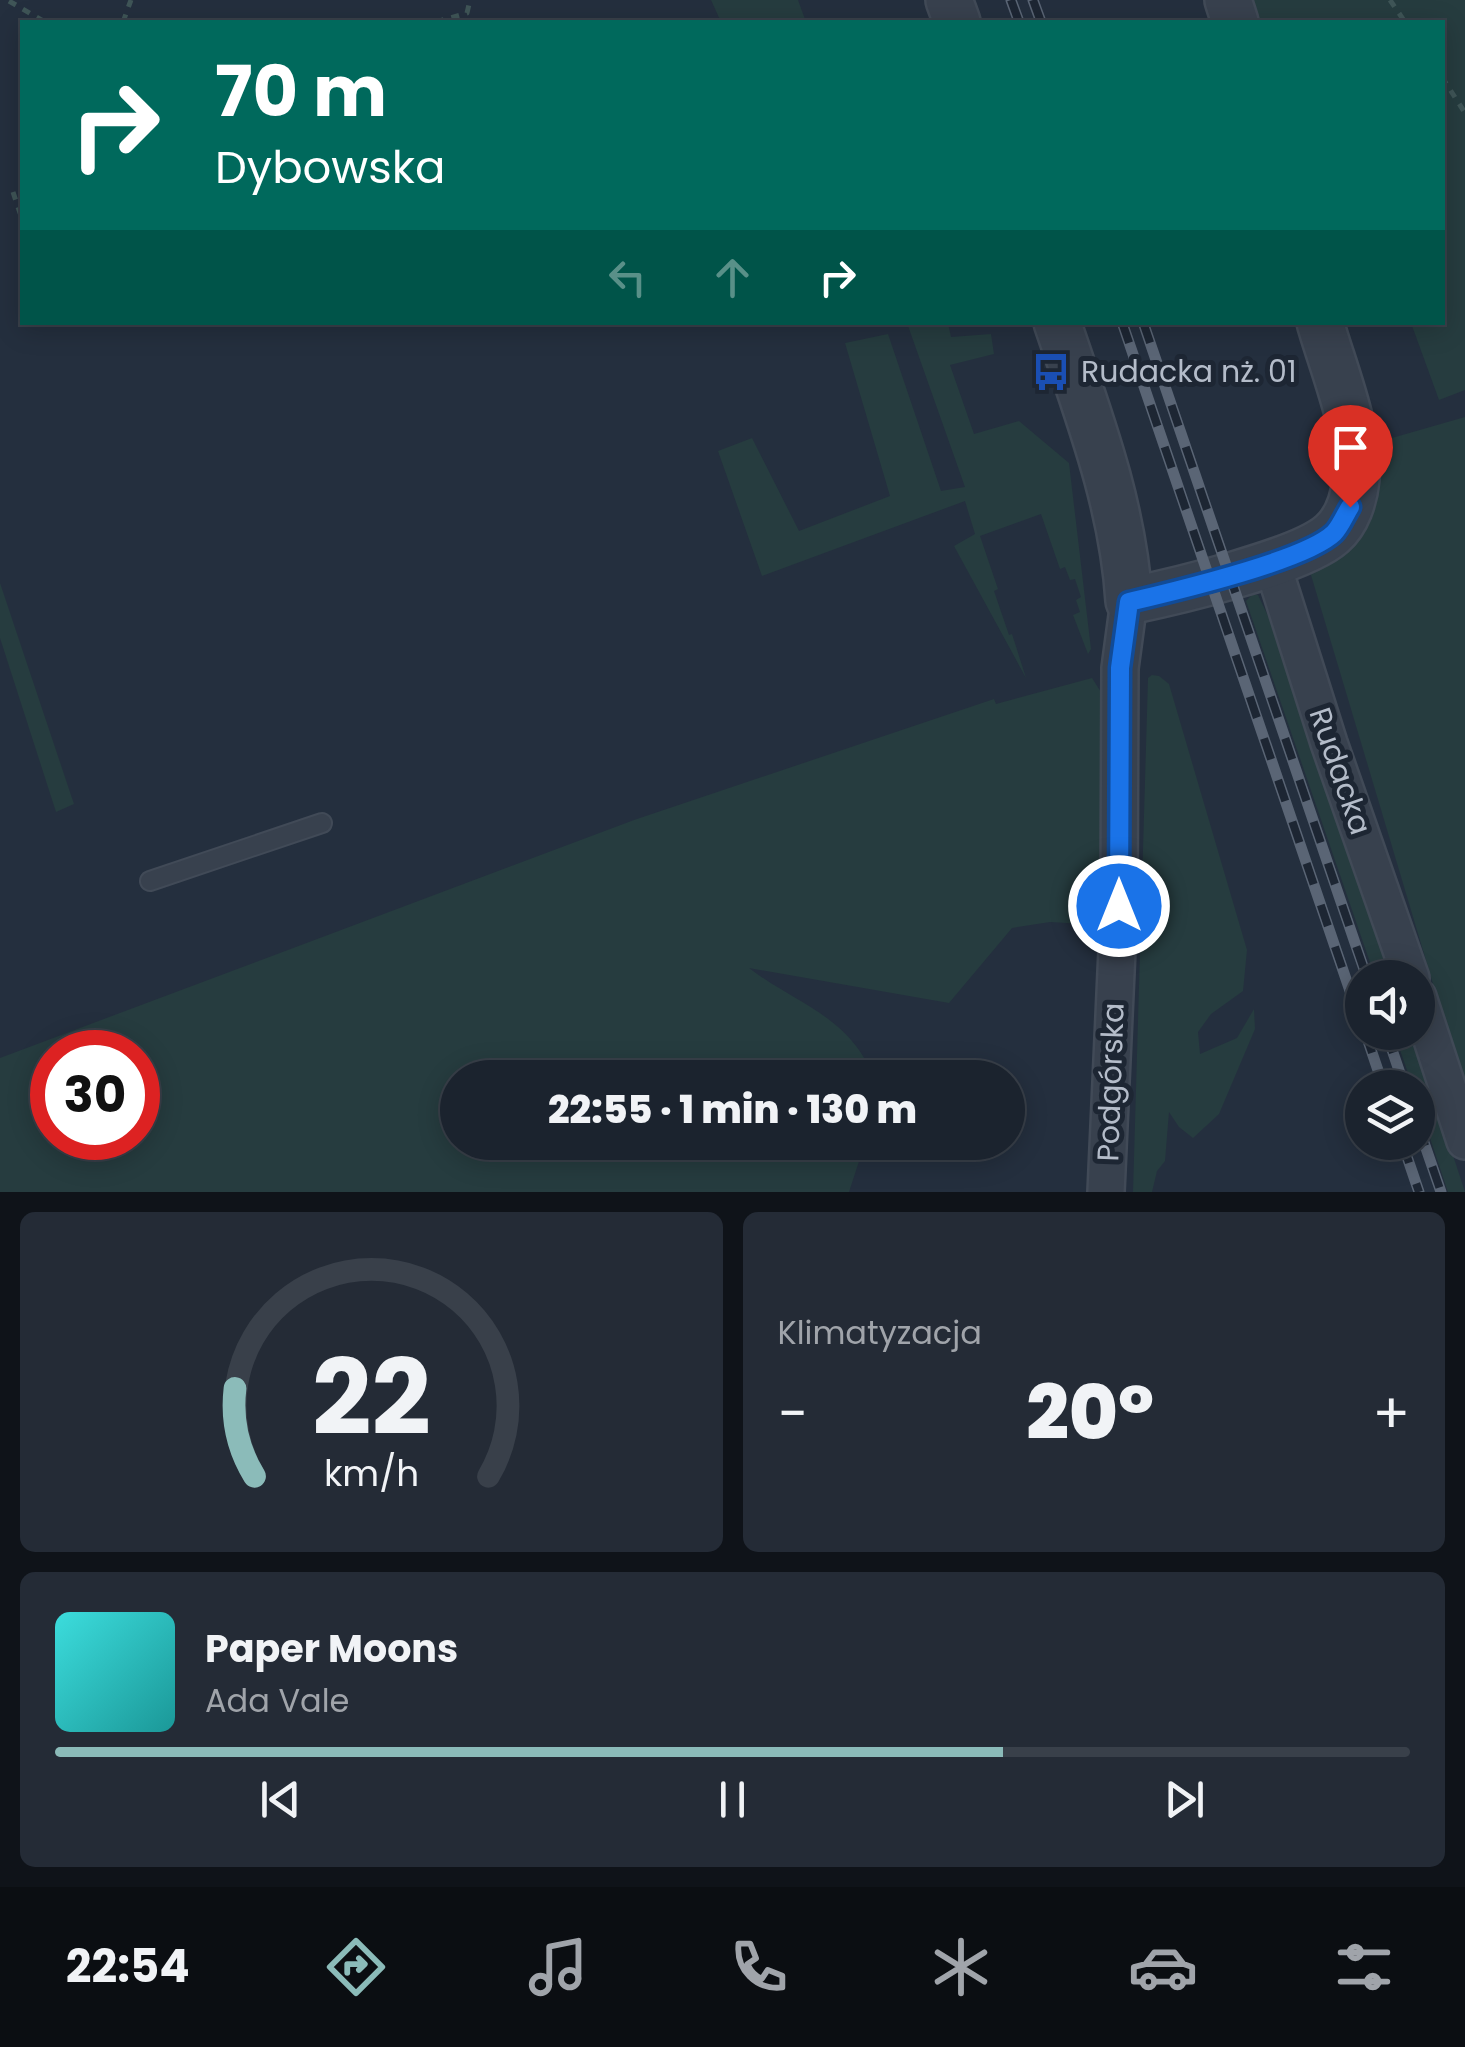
<!DOCTYPE html>
<html lang="pl">
<head>
<meta charset="utf-8">
<style>
  :root { --surface:#1b232e; --page:#242b36; --text:#f1f3f6; --muted:#a0a4aa; --line:#39404a; --accent:#8bbbb9 }
  body { margin:0; font-family:Poppins,sans-serif; background:var(--page); color:var(--text); height:100vh; display:flex; flex-direction:column; font-size:38px; white-space:nowrap }
  * { box-sizing:border-box; margin:0 }
  p { font-size:32px; color:var(--muted) }
  .icon { flex:none; width:55px; height:55px; fill:none; stroke:currentColor; stroke-width:2; stroke-linecap:round; stroke-linejoin:round }
  .map { position:relative; height:1192px; overflow:hidden }
  .details { display:flex; flex-direction:column; gap:20px; padding:20px; background:#0f1319; flex:1 }
  .details>* { flex:none }
  .guide { position:absolute; left:20px; top:20px; width:1425px; height:305px; border-radius:0px; box-shadow:0 5px 25px #0003,0 0 0 2px var(--line); background:#00695c; color:#fff; overflow:hidden }
  .controls { position:absolute; left:1345px; top:960px; display:grid; gap:20px }
  .controls a { display:grid; place-items:center; width:90px; height:90px; border-radius:50%; background:var(--surface); box-shadow:0 5px 25px #0003,0 0 0 2px var(--line); font-size:50px }
  .speed { position:absolute; left:30px; top:1030px; display:flex; gap:20px; font-size:50px; font-weight:700; text-align:center }
  .speed>* { display:grid; place-content:center; width:130px; height:130px; border-radius:50%; background:var(--surface); box-shadow:0 5px 25px #0003,0 0 0 2px var(--line); line-height:1 }
  .speed .limit { border:15px solid #d22; background:#fff; color:#111 }
  .pin { position:absolute; display:grid; place-items:center; width:85px; height:85px; color:#fff; margin:-102px -42px; border-radius:50% 50% 50% 0; rotate:-45deg; box-shadow:0 0 10px #0007 }
  .pin .icon { rotate:45deg }
  .me { position:absolute; width:110px; margin:-55px; rotate:0deg; stroke-linejoin:round; filter:drop-shadow(0 0 8px #0008) }
  .turn { display:flex; align-items:center; gap:35px; height:210px; padding:0 30px; font-size:45px }
  .turn .icon { width:130px; height:130px; stroke-width:2.5 }
  .turn b { display:block; font-size:70px; line-height:85px }
  .lanes { display:flex; align-items:center; height:95px; padding:0 30px; background:#0003; justify-content:center; gap:50px; direction:ltr }
  .lanes .off { opacity:.35 }
  .big { font-size:75px; font-weight:800; line-height:1.1 }
  .details .card { flex:1; display:flex; flex-direction:column; justify-content:center; gap:15px; min-width:0; padding:0 35px; border-radius:15px; background:var(--page) }
  .details .dial { align-items:center; gap:0 }
  .dial svg { height:260px; overflow:visible; fill:none; stroke:var(--line); stroke-width:7; stroke-linecap:round; text-anchor:middle }
  .dial text { fill:var(--text); stroke:none }
  .song { display:flex; align-items:center; gap:30px }
  .cover { width:120px; height:120px; border-radius:15px; background:linear-gradient(135deg,hsl(180 70% 55%),hsl(180 70% 35%)) }
  .played { height:10px; border-radius:5px; background:linear-gradient(90deg,var(--accent) 70%,var(--line) 70%) }
  .keys { display:flex; justify-content:space-around; direction:ltr }
  .heat { display:flex; justify-content:space-between; align-items:center; font-size:55px; direction:ltr }
  .details .tiles { flex:1; display:grid; gap:20px; grid-template-columns:1fr 1fr }
  .card:last-child { grid-column:span 2 }
  .trip { position:absolute; left:440px; top:1060px; width:585px; height:100px; border-radius:50px; background:var(--surface); box-shadow:0 5px 25px #0003,0 0 0 2px var(--line); font-weight:800; line-height:100px; text-align:center }
  .dock { display:flex; height:160px; justify-content:space-around; align-items:center; background:#0b0e12; color:var(--muted) }
  .dock .icon { width:70px; height:70px }
  .dock .active { color:var(--accent) }
  .dock b { font-size:45px; color:var(--text) }
  .map>svg:first-child { display:block }
</style>
</head>
<body>
<div class="map">
<svg width="1465" height="1192" viewBox="0 0 1465 1192">
  <rect width="100%" height="100%" fill="#242f3e"/>
  <g fill="#263c3f" fill-rule="evenodd">
    <path d="M798,0L806,22H721L711,0Z"/>
    <path d="M1248,0H1465V390L1439,400L1411,323L1442,322V22H1254Z"/>
    <path d="M907,323H948L951,337L991,334L994,354L950,365L974,434L1019,421L1069,463L1091,649L1088,654L1073,615L1080,612L1076,600L1081,597L1075,579L1070,580L1065,567L1060,569L1041,514L980,536L998,589L994,591L1009,635L1012,634L1026,678L954,546L975,534L965,501L762,576L718,451L752,438L799,531L890,496L845,343L888,334L941,491L965,487Z"/>
    <path d="M1465,417V1091L1308,565L1348,551L1369,522L1380,473L1371,444Z"/>
    <path d="M0,583L74,804L56,812L0,638Z"/>
    <path d="M1252,595H1258L1279,639L1394,977H1375L1246,601Z"/>
    <path d="M1152,675L1159,676L1169,684L1247,950L1243,991L1211,1014L1198,1032L1200,1054L1237,1038L1254,1009L1255,1029L1219,1114L1193,1138L1179,1127L1169,1112L1165,1161L1157,1171L1152,1192H1133L1148,678Z"/>
    <path d="M1092,678L1111,708L1099,925L1050,922L1012,928L949,1003L749,968C796,1004 851,1017 873,1077L458,1078V1142L865,1143L849,1192H0V1058L634,820L994,699L996,704ZM52,1052H138V1138H52Z"/>
    <path d="M1394,1033H1413L1465,1192H1448L1418,1102V1088L1413,1087Z"/>
  </g>
  <g fill="none" stroke-linecap="round" stroke-linejoin="round">
    <g stroke="#414a57" stroke-width="22">
      <path id="service" d="M150,881L322,823"/>
    </g>
    <g stroke="#414a57" stroke-width="40">
      <g id="minor">
        <path d="M1272,563L1329,743L1411,978"/>
        <path d="M1418,997L1465,1141"/>
        <path d="M1106,1192L1119,906L1120,668L1129,601"/>
      </g>
    </g>
    <g stroke="#414a57" stroke-width="50">
      <g id="tertiary">
        <path d="M949,0L957,22"/>
        <path d="M1228,0L1235,22"/>
        <path d="M1057,322C1088,414 1123,504 1129,601C1173,592 1301,562 1332,534C1347,521 1354,499 1356,479C1360,432 1333,368 1320,322"/>
      </g>
    </g>
    <g stroke="#3f5557" stroke-width="5" stroke-dasharray="8 8" stroke-linecap="butt">
      <path d="M1390,0L1405,22"/>
      <path d="M9,1L45,22"/>
      <path d="M123,22L131,0"/>
      <path d="M436,22L467,13L470,0"/>
      <path d="M1442,77L1465,113"/>
      <path d="M13,192L22,219"/>
    </g>
    <use href="#service" stroke="#38414e" stroke-width="18"/>
    <use href="#minor" stroke="#38414e" stroke-width="35"/>
    <use href="#tertiary" stroke="#38414e" stroke-width="45"/>
    <g stroke="#5a6575" stroke-width="11">
      <g id="rail">
        <path d="M1011,0L1019,22"/>
        <path d="M1033,0L1041,22"/>
        <path d="M1122,322L1362,1026"/>
        <path d="M1143,322L1367,978"/>
        <path d="M1365,1032L1384,1088"/>
        <path d="M1386,1032L1405,1088"/>
        <path d="M1418,1125L1441,1192"/>
        <path d="M1402,1142L1419,1192"/>
      </g>
    </g>
    <use href="#rail" stroke="#1d2633" stroke-width="8" stroke-dasharray="22" stroke-linecap="butt"/>
  </g>
  <g fill="none" stroke-linecap="round" stroke-linejoin="round">
    <g stroke="#114b97" stroke-width="25">
      <path id="route" d="M1119,906L1120,668L1129,602C1171,592 1305,561 1334,533C1340,527 1345,515 1350,507"/>
    </g>
    <use href="#route" stroke="#1a73e8" stroke-width="18"/>
  </g>
  <defs>
    <g id="bus-bare" transform="scale(3)"><path d="M-5-6H5V4H4V6H2V4H-2V6H-4V4H-5ZM-3.5-4V0h7V-4ZM-3.5 1.2v1.5H-2V1.2ZM2 1.2v1.5H3.5V1.2Z" fill="#1a4fb4" stroke="#1d2633" stroke-width="2.5" paint-order="stroke"/></g>
  </defs>
  <g fill-rule="evenodd">
    <use href="#bus-bare" x="1051" y="372"/>
  </g>
  <g text-anchor="middle" stroke-width="10" stroke-linejoin="round" paint-order="stroke">
    <g font-size="30" fill="#b4bcc9" stroke="#1d2633" text-anchor="start">
      <text x="1081" y="382">Rudacka nż. 01</text>
    </g>
    <g font-size="30" fill="#b4bcc9" stroke="#1d2633">
      <text transform="translate(1340 771) rotate(71)" y="10">Rudacka</text>
      <text transform="translate(1111 1082) rotate(-88)" y="10">Podgórska</text>
    </g>
  </g>
</svg>
<div class="controls">
<a><svg class="icon" aria-label="sound" viewBox="0 0 24 24"><path d="M4 9h4l5-4v14l-5-4H4zM17 9q2 3 0 6"/></svg></a>
<a><svg class="icon" aria-label="layers" viewBox="0 0 24 24"><path d="M12 4l9 5-9 5-9-5zM3 14l9 5 9-5"/></svg></a>
</div>
<div class="speed"><div class="limit">30</div></div>
<div class="pin" style="left:1350px;top:507px;background:#d93025"><svg class="icon" aria-label="arrive" viewBox="0 0 24 24"><path d="M6 21V4h12l-3 4 3 4H6"/></svg></div>
<svg class="me" style="left:1119px;top:906px" viewBox="-20 -20 40 40"><circle r="17" fill="#1a73e8" stroke="#fff" stroke-width="3"/><path d="M0-11L8 9 0 5-8 9z" fill="#fff"/></svg>
<div class="trip">22:55 · 1 min · 130 m</div>
<div class="guide">
<div class="turn"><svg class="icon" aria-label="right" viewBox="0 0 24 24"><path d="M7 20v-9h11M14 6l5 5-5 5"/></svg><div><b>70 m</b>Dybowska</div></div>
<div class="lanes"><svg class="icon off" aria-label="left" viewBox="0 0 24 24"><path d="M17 20v-9H6M10 6l-5 5 5 5"/></svg><svg class="icon off" aria-label="ahead" viewBox="0 0 24 24"><path d="M12 20V5M6 11l6-6 6 6"/></svg><svg class="icon" aria-label="right" viewBox="0 0 24 24"><path d="M7 20v-9h11M14 6l5 5-5 5"/></svg></div>
</div>
</div>
<section class="details">
<div class="tiles">
<div class="card dial"><svg viewBox="0 0 100 80">
<path d="M14 69A42 42 0 1 1 86 69"/>
<path d="M14 69A42 42 0 0 1 8 42" stroke="#8bbbb9"/>
<text x="50" y="56" font-size="32" font-weight="700">22</text>
<text x="50" y="72" font-size="11">km/h</text>
</svg></div>
<div class="card"><p>Klimatyzacja</p>
<div class="heat"><a>−</a><b class="big">20°</b><a>+</a></div>
</div>
<div class="card">
<div class="song"><i class="cover"></i><div><b>Paper Moons</b><p>Ada Vale</p></div></div>
<div class="played"></div>
<div class="keys"><svg class="icon" aria-label="previous" viewBox="0 0 24 24"><path d="M18 5L8 12l10 7zM5 5v14"/></svg><svg class="icon" aria-label="pause" viewBox="0 0 24 24"><path d="M8 5v14M16 5v14"/></svg><svg class="icon" aria-label="next" viewBox="0 0 24 24"><path d="M6 5l10 7-10 7zM19 5v14"/></svg></div>
</div>
</div>
</section>
<nav class="dock">
<b>22:54</b>
<svg class="icon active" aria-label="directions" viewBox="0 0 24 24"><path d="M12 3l9 9-9 9-9-9zM9 14v-3h6M13 9l2 2-2 2"/></svg>
<svg class="icon" aria-label="music" viewBox="0 0 24 24"><path d="M9 18V5l10-2v13"/><circle cx="6" cy="18" r="3"/><circle cx="16" cy="16" r="3"/></svg>
<svg class="icon" aria-label="phone" viewBox="0 0 24 24"><path d="M5 4h4l2 5-3 2q2 4 5 5l2-3 5 2v4C11 20 4 13 5 4z"/></svg>
<svg class="icon" aria-label="climate" viewBox="0 0 24 24"><path d="M12 3v18M4 7l16 10M4 17L20 7"/></svg>
<svg class="icon" aria-label="car" viewBox="0 0 24 24"><path d="M5 17H2v-5l4-1 3-4h7l3 4 3 1v5h-3M9 17h6M6 11h13"/><circle cx="7" cy="17" r="2"/><circle cx="17" cy="17" r="2"/></svg>
<svg class="icon" aria-label="filters" viewBox="0 0 24 24"><path d="M4 7h16M4 17h16"/><circle cx="9" cy="7" r="2"/><circle cx="15" cy="17" r="2"/></svg>
</nav>
</body>
</html>
